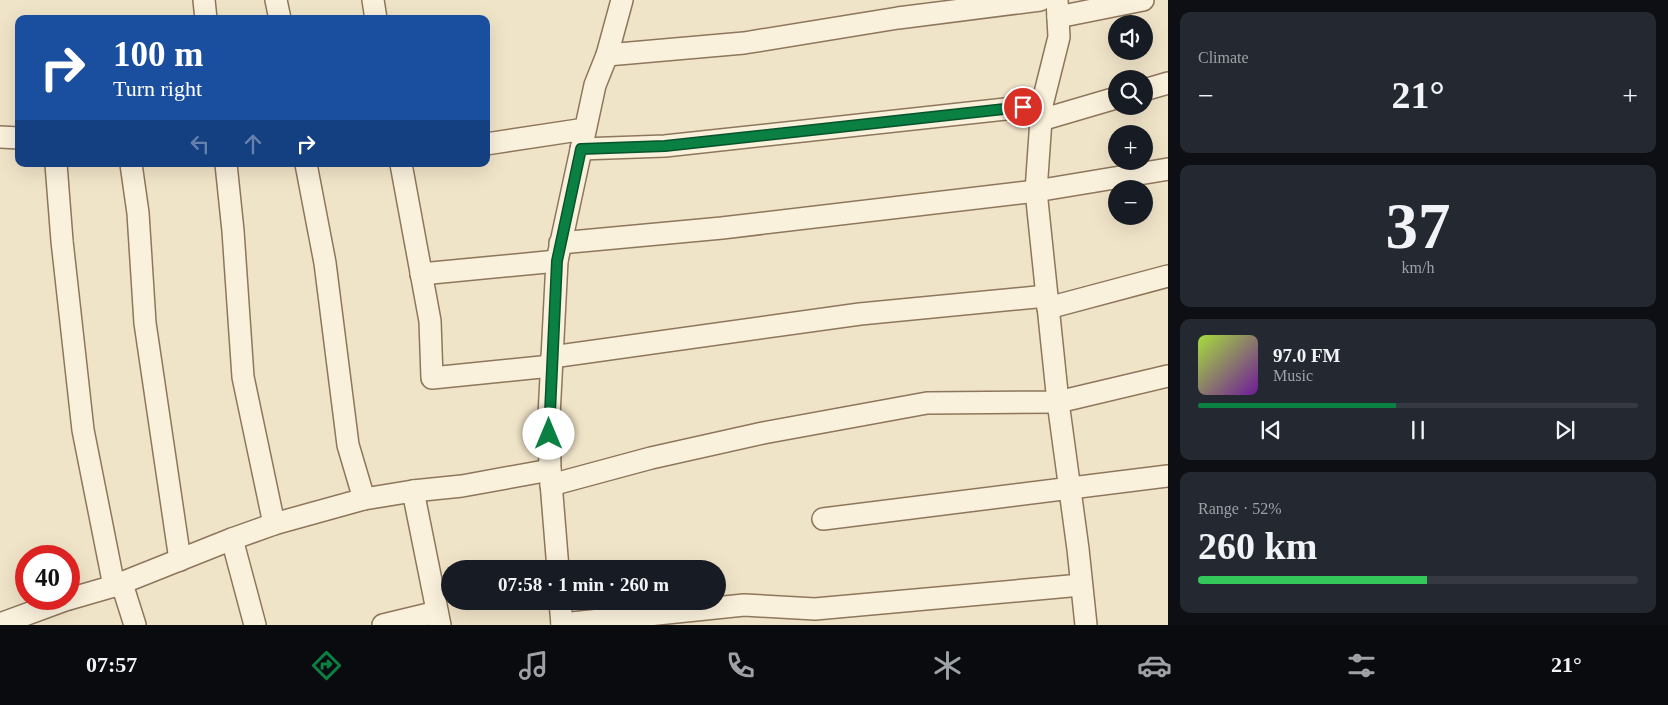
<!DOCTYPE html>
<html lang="en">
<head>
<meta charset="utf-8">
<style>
  :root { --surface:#171b24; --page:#242831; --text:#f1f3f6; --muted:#9ea1a6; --line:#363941; --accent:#0b8043 }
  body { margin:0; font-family:Georgia,serif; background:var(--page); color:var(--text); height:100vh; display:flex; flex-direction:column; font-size:19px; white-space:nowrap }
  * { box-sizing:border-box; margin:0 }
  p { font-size:16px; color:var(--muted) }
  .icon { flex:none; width:28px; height:28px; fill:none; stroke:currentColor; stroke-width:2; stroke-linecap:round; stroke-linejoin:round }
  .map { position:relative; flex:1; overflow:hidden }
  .sheet { display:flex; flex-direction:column; gap:12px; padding:12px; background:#0d0f14; width:500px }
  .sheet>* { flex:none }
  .hud { position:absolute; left:15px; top:15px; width:475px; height:152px; border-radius:10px; box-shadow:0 5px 20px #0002; background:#1a4fa0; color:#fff; overflow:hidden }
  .fabs { position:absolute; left:1108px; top:15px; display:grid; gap:10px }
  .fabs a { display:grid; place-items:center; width:45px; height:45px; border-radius:50%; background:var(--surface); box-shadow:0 5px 20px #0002; font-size:25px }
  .speed { position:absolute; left:15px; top:545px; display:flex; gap:10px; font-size:25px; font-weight:700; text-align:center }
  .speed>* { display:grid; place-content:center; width:65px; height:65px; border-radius:50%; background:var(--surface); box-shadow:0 5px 20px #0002; line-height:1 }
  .speed .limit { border:8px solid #d22; background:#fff; color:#111 }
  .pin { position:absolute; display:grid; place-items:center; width:42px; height:42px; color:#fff; margin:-21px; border:2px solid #fff; border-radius:50%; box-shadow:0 1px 5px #0007 }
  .me { position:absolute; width:55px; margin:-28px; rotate:0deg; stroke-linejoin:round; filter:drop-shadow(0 0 4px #0008) }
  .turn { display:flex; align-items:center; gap:18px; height:105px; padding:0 15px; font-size:22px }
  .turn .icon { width:65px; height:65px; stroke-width:2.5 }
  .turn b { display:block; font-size:35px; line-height:42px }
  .lanes { display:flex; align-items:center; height:48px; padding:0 15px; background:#0003; justify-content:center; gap:25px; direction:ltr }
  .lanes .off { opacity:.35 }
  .big { font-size:38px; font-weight:700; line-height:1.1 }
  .sheet .widget { flex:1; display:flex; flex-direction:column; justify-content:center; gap:8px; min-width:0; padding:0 18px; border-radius:10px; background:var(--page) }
  .sheet .dial { align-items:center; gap:0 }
  .dial b { font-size:65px; line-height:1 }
  .song { display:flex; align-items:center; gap:15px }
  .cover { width:60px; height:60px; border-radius:8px; background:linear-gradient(135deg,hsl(80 70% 55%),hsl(280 70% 35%)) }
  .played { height:5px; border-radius:2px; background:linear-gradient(90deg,var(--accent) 45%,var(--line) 45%) }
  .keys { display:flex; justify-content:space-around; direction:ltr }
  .heat { display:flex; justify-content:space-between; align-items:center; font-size:28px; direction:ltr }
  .charge { height:8px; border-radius:4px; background:linear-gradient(90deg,#34c759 52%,var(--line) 0) }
  .trip { position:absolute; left:441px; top:560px; width:285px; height:50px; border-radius:25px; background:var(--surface); box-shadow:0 5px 20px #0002; font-weight:700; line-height:50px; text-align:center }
  .tab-bar { display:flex; height:80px; justify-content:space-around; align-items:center; background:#090b0e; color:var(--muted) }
  .tab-bar .icon { width:35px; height:35px }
  .tab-bar .selected { color:var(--accent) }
  .tab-bar b { font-size:22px; color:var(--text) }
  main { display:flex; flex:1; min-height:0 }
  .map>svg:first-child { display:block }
</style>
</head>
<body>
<main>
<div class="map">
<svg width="1168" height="625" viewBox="0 0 1168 625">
  <rect width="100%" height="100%" fill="#f0e4c8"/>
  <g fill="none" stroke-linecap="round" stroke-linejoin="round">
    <g stroke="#8d765c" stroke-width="24">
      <g id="minor">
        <path d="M204,0L206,19"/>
        <path d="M276,0L280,19"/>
        <path d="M373,0L376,19"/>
        <path d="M1057,0L1059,37L1042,105L1036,191L1058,402L1078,549L1086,625"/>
        <path d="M1058,17L1143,0"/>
        <path d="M607,55L744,43L898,18L1040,0"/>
        <path d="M1144,90L1168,83"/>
        <path d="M1041,120L1116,98"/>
        <path d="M0,137L19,138"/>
        <path d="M486,144L585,129"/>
        <path d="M581,149L665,146L1042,105"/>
        <path d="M56,164L62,241L83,430L114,586"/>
        <path d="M131,164L138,213L145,323L180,560"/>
        <path d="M226,164L233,231L243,377L274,524"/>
        <path d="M306,164L325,263L348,445L364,499"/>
        <path d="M401,164L430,321L432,378L551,366"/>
        <path d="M560,243L722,228L1036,191L1168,169"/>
        <path d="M421,274L557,261"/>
        <path d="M1048,308L1168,276"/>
        <path d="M552,357L860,314L1047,296"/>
        <path d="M551,485L651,458L763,433L927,403L1058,402L1168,376"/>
        <path d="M413,491L440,625"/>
        <path d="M823,519L1168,476"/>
        <path d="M232,539L255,625"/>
        <path d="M558,569L550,470L549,416L557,261L595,85L607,55L622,0"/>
        <path d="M122,584L135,625"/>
        <path d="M69,599L114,586L232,539L274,524L364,499L413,491L462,486L550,470"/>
        <path d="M560,601L562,625"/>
        <path d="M0,624L68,599"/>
        <path d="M562,624L744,605L815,609L1081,585"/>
        <path d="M383,625L437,612"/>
      </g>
    </g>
    <use href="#minor" stroke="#faf1dc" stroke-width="21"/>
  </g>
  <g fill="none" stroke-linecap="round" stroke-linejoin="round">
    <g stroke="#07532c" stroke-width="12">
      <path id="route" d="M549,434L557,261L581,149L665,146L1023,107"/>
    </g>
    <use href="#route" stroke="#0b8043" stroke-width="9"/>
  </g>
</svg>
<div class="fabs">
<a><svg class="icon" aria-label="sound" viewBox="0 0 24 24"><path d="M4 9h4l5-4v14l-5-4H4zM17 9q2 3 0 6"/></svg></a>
<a><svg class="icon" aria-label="search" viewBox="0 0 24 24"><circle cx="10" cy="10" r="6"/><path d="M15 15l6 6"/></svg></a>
<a>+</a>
<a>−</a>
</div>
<div class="speed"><div class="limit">40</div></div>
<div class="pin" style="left:1023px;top:107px;background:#d93025"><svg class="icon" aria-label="arrive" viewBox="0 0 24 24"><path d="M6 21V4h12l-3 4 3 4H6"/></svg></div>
<svg class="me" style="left:549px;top:434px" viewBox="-20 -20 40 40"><circle r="19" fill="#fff"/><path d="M0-13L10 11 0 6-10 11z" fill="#0b8043"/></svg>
<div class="trip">07:58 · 1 min · 260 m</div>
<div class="hud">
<div class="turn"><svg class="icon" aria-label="right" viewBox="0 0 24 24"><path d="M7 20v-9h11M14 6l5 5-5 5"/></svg><div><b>100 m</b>Turn right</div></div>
<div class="lanes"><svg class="icon off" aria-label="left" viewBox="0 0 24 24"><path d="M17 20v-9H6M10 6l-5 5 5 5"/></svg><svg class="icon off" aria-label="ahead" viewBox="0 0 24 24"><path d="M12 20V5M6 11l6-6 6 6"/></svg><svg class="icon" aria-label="right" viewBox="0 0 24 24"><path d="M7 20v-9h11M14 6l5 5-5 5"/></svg></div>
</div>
</div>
<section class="sheet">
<div class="widget"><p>Climate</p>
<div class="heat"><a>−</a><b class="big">21°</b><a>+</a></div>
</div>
<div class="widget dial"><b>37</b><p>km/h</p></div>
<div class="widget">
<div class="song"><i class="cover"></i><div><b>97.0 FM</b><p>Music</p></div></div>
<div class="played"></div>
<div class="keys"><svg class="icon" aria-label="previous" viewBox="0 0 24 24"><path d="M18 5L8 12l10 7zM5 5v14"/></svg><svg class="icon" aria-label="pause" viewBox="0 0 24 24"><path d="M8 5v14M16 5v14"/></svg><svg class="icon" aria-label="next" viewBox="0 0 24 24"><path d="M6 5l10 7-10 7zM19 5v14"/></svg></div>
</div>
<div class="widget"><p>Range · 52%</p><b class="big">260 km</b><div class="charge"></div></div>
</section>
</main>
<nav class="tab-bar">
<b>07:57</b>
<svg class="icon selected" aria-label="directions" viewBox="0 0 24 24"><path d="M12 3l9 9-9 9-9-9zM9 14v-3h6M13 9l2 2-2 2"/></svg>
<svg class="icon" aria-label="music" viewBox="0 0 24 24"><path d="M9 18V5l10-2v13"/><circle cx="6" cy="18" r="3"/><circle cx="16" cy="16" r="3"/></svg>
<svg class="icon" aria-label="phone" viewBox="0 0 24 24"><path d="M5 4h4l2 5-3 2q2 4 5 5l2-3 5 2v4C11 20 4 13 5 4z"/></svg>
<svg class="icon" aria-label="climate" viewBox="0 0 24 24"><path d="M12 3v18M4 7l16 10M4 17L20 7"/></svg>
<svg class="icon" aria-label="car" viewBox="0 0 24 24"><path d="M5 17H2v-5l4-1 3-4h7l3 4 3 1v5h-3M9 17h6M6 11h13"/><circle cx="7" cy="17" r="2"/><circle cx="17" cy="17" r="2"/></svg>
<svg class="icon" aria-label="filters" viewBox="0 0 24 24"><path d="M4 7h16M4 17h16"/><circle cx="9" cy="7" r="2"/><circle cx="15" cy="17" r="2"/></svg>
<b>21°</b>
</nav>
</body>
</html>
